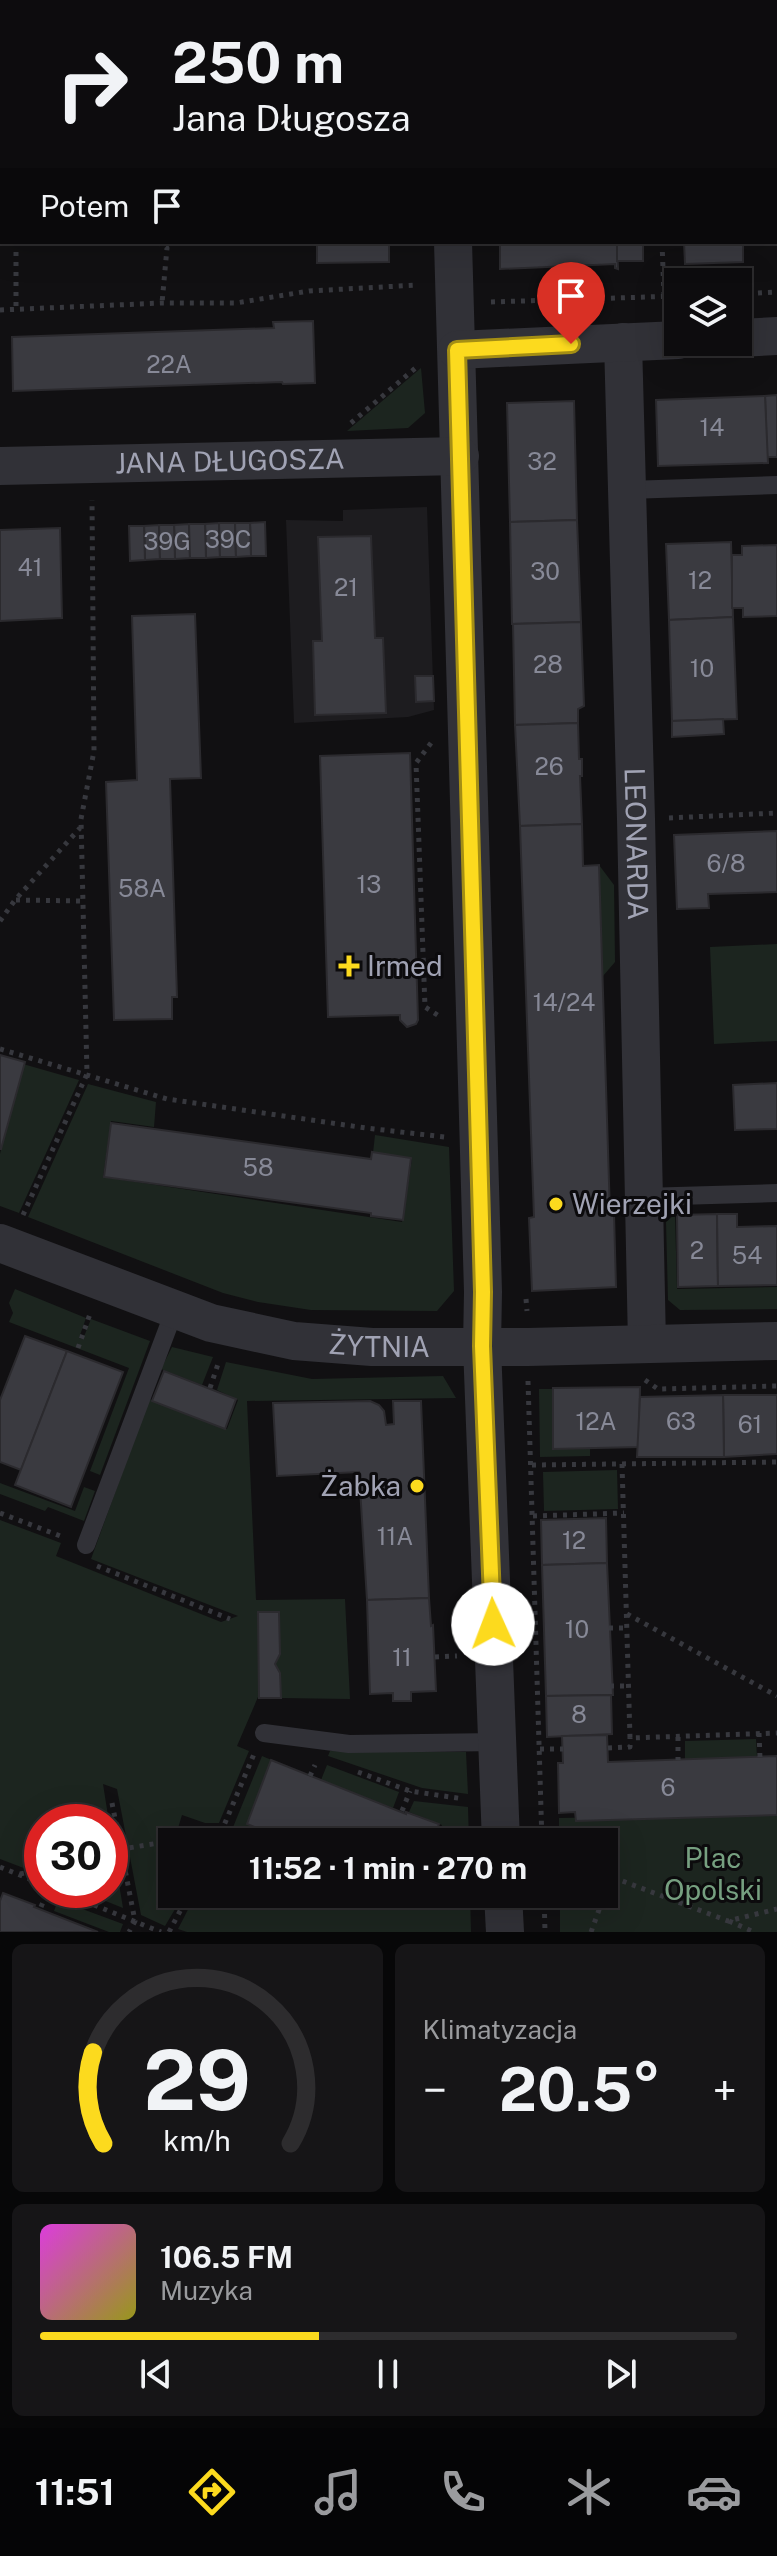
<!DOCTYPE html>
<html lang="pl">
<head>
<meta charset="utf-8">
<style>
  :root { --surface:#0d0c0e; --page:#161517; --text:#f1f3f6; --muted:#9a9b9e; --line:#2d2c2e; --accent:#fcda1e }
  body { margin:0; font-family:"Public Sans",sans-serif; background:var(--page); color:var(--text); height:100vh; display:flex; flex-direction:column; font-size:30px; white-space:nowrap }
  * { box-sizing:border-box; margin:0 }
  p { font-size:26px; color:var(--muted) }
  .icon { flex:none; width:44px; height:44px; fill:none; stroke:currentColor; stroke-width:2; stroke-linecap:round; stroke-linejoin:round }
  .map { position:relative; height:1932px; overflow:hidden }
  .drawer { display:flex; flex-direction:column; gap:12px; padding:12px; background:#070708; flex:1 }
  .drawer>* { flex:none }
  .top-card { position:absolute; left:0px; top:0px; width:778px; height:244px; box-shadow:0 8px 32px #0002,0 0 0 2px var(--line); background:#0d0c0e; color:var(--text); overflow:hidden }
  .buttons { position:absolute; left:664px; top:268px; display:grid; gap:16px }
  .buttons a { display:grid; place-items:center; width:88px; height:88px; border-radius:0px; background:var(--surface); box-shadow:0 8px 32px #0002,0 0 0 2px var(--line); font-size:40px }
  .speed { position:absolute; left:24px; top:1804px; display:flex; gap:16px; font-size:40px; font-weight:700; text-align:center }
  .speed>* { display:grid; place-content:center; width:104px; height:104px; border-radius:50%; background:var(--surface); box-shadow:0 8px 32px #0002,0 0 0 2px var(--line); line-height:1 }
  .speed .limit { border:12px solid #d22; background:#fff; color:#111 }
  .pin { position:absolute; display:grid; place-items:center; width:68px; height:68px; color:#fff; margin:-82px -34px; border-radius:50% 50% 50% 0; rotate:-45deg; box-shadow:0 0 8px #0007 }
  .pin .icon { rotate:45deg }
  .me { position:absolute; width:88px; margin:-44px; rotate:358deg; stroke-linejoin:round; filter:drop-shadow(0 0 6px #0008) }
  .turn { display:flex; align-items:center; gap:28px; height:168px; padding:0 40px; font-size:36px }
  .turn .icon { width:104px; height:104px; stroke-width:2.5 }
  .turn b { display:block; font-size:56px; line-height:68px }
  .then { display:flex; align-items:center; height:76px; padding:0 40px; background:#0003; gap:16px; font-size:30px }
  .big { font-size:60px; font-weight:700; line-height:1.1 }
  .drawer .tile { flex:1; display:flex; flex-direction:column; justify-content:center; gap:12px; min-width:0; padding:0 28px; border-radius:12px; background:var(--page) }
  .drawer .dial { align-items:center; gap:0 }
  .dial svg { height:208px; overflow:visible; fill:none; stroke:var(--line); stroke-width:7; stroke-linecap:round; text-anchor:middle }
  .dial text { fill:var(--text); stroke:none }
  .song { display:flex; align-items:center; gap:24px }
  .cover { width:96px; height:96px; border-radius:12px; background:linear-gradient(135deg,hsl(300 70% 55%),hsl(60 70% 35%)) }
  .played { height:8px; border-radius:4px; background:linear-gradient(90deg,var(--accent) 40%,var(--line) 40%) }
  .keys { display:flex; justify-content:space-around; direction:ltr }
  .heat { display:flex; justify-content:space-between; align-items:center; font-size:44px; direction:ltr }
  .drawer .tiles { flex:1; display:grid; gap:12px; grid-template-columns:1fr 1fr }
  .tile:last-child { grid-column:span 2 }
  .trip { position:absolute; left:158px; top:1828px; width:460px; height:80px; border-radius:0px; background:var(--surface); box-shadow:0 8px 32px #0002,0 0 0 2px var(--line); font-weight:700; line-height:80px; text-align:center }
  .dock { display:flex; height:128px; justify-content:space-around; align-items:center; background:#050506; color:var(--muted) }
  .dock .icon { width:56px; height:56px }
  .dock .on { color:var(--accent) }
  .dock b { font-size:36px; color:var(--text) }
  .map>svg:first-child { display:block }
</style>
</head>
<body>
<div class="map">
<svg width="777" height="1932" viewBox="0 0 777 1932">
  <rect width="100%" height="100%" fill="#111012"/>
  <path fill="#1d1c1f" d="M427,507L434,710L408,717L294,723L286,520L343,521V510Z"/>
  <g fill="#1c251f">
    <path d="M421,368L425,413L408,428L347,431Z"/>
    <path d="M599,865L614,885L615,962L603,976Z"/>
    <path d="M777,944V1041L714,1044L710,947Z"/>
    <path d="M23,1064L79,1080L19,1213L0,1206V1154Z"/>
    <path d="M88,1084L156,1102L154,1127L111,1121L103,1177L402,1222L412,1159L373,1153L375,1135L449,1147L454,1291L437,1311L311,1310L258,1302L223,1293L28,1217Z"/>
    <path d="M675,1214L677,1289L777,1287V1309L680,1310L668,1300L666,1222Z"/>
    <path d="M15,1289L86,1318L79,1338L83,1339L91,1319L150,1341L100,1475L90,1471L129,1368L9,1322L13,1313L9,1303Z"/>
    <path d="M172,1347L213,1357L202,1385L161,1369Z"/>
    <path d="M226,1362L312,1379L443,1376L456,1398L247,1401L256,1600L345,1599L350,1699L281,1698L280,1674L275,1666L280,1653L279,1612L258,1613V1697L237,1746L249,1751L219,1823H205L182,1815L175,1838L178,1842H172V1894H184L165,1926L141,1915L117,1789L103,1784L109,1822H42V1875L0,1859V1520L61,1543L56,1556L221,1622L238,1616L91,1559L149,1399L227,1429L238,1400L217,1390Z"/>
    <path d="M539,1389H553L554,1448H590V1456L540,1457Z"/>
    <path d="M617,1470L618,1509L544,1511L543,1472Z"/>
    <path d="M0,1483L75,1511L84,1487L95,1491L84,1521L48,1507L45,1511L0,1494Z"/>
    <path d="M756,1739L757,1758L685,1759V1741Z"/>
    <path d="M330,1751L466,1752L468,1794L422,1788L328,1756Z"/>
    <path d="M262,1756L274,1761L250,1824L295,1842H227Z"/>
    <path d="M327,1765L399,1792L393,1808L321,1780Z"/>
    <path d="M414,1801L468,1807L469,1842H435L442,1825L409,1812Z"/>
    <path d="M777,1814V1932H560V1894H604V1842H559V1818Z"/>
    <path d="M110,1828L123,1908L78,1890H110Z"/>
    <path d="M196,1894H470L471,1932H187L178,1929Z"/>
    <path d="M58,1900L123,1924L120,1932H109L54,1911Z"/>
  </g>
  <g fill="#3a3a40" stroke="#2b2a2e" stroke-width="2">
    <path d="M317,242H389V262L317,263Z"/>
    <path d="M500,242H617L618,269L615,268V264L500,269Z"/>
    <rect x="617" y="242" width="26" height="19"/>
    <path d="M684,242H743V262L685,264Z"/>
    <path d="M313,321L315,383L283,384L282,382L13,391L12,337L274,328L273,322Z"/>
    <path d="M777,395V457H767L765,396Z"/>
    <path d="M765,396L768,463L658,466L656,400Z"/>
    <path d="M574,401L577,520L510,522L507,403Z"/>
    <path d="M577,520L581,622L512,624L510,522Z"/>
    <path d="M265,522L266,556H251L250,523Z"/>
    <path d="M219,523L220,557L206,558L205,524Z"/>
    <path d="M219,523H235L236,557H220Z"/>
    <path d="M235,523H250L251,556L236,557Z"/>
    <path d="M189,524L190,558L175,559L174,525Z"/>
    <path d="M189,524H205L206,558H190Z"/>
    <path d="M159,525L160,559L145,560L144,526Z"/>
    <path d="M159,525H174L175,559H160Z"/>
    <path d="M129,526H144L145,560L130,561Z"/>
    <path d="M60,528L62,618L0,621V530Z"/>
    <path d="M371,536L375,638H383L386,713L315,715L313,641H322L318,537Z"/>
    <path d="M731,542L733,617L669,620L666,544Z"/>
    <path d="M777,545V616L743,617V608H732V555H742V546Z"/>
    <path d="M195,614L201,778L170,779L177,997H172V1019L114,1020L106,782L137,780L132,616Z"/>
    <path d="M733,617L737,719L672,721L669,620Z"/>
    <path d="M581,622L584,706L578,709V723L515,725L513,624Z"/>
    <path d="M415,676H433L434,701L416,702Z"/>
    <path d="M723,719L724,734L672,737V721Z"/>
    <path d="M578,723L579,759H582V776H580L582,824L520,826L515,725Z"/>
    <path d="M410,753L418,1020L416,1024L407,1027L400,1020V1015L328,1017L320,756Z"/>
    <path d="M582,824L583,866L599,865L610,1214H614L616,1287L532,1291L529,1218L534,1217L520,826Z"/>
    <path d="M777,831V892L708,894L709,908L677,909L674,835Z"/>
    <path d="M0,1055L25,1062L1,1149H0Z"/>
    <path d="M777,1083V1129L735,1130L733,1085Z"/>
    <path d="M111,1123L371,1159L372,1152L411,1158L403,1220L371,1216V1213L104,1177Z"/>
    <path d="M717,1214L718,1286L678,1287L677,1215Z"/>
    <path d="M717,1214H737V1227L777,1226V1285L718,1286Z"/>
    <path d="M25,1336L67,1351L21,1470L0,1462V1400Z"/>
    <path d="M67,1351L123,1372L71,1507L15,1485Z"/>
    <path d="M164,1371L236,1399L225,1429L152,1401Z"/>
    <path d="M640,1387L639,1447L553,1449V1388Z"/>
    <path d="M723,1395H777V1454L724,1457Z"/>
    <path d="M723,1395L724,1457H637L640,1397Z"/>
    <path d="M370,1401L379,1405L384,1411L386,1425L394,1424L393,1401H421L429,1598L367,1600L359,1472L277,1476L273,1403Z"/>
    <path d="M606,1518L607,1563L542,1565L541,1520Z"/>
    <path d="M607,1563L613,1695L546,1696L542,1565Z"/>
    <path d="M429,1598L431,1626L433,1625L436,1691L411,1692V1701H393V1693L370,1694L367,1600Z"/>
    <path d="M258,1612H279L280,1654L275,1664L280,1673L281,1698H259Z"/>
    <path d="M611,1695L612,1734L547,1737L546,1696Z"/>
    <path d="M607,1735L608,1762L777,1756V1815L576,1821L575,1812L559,1813L558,1763H563L562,1736Z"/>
    <path d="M271,1760L406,1814V1812L439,1824L432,1842H293L247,1824Z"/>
    <path d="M3,1893L35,1905L34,1907L98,1932H0V1901Z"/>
  </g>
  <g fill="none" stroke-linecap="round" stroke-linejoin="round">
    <g stroke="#37383e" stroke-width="5" stroke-dasharray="4 6" stroke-linecap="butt">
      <path d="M9,0L10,2"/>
      <path d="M48,2L50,0"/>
      <path d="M656,2V0"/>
      <path d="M663,2L743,0"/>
      <path d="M16,242V309"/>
      <path d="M157,242L167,248L162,303"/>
      <path d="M662,242L664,296"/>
      <path d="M738,294L777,292"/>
      <path d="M491,302L678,296"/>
      <path d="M0,310L162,303H236L309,291L418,285"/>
      <path d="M351,423L419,365"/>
      <path d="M431,743L416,763L425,1007L439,1016"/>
      <path d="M669,818L777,813"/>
      <path d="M16,900L83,901"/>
      <path d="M0,921L15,900L80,828"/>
      <path d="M0,1049L167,1099L366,1128L445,1137"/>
      <path d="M23,1215L87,1074L81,819L94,751L92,500"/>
      <path d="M526,1299L527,1311"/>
      <path d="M78,1348L90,1314"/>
      <path d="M645,1380L658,1389L777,1386"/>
      <path d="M528,1381L542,1842"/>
      <path d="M210,1388L219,1361"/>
      <path d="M622,1464L630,1738L777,1733"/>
      <path d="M532,1465L777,1462"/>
      <path d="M0,1513L63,1537"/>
      <path d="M533,1516L624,1513"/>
      <path d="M97,1566L230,1619"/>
      <path d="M627,1614L777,1696"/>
      <path d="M609,1628H627"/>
      <path d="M435,1657L457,1656"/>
      <path d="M610,1686H628"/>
      <path d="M759,1733L760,1758"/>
      <path d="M678,1737V1760"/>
      <path d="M608,1748L630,1747V1738"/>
      <path d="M540,1749H563"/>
      <path d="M358,1772L410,1791L464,1799"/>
      <path d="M310,1776L315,1765"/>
      <path d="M112,1803L135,1921L129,1932"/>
      <path d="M402,1811L410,1791"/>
      <path d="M217,1842L254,1754"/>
      <path d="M110,1851L220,1833"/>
      <path d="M0,1867L42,1884"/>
      <path d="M20,1874L42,1869"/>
      <path d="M604,1874L728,1921L777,1909"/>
      <path d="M57,1890L161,1932"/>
      <path d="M544,1894L545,1932"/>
      <path d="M41,1907L48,1890"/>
      <path d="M729,1921L754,1932"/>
      <path d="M169,1932L189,1894"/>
      <path d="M591,1932L611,1877"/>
    </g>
    <g stroke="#313137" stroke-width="18">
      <path d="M628,490L777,485"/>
      <path d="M642,1197L777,1193"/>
      <path d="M86,1545L175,1309"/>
      <path d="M264,1733L349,1744L497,1742"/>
    </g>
    <g stroke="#313137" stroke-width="38">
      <path d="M442,0V2"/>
      <path d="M453,242L483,1292L482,1346L501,1842"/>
      <path d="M738,338L777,336"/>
      <path id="s1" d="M623,342L636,819L647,1344"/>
      <path d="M457,350L678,340"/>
      <path id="s2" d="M0,466L460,456"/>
      <path id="s3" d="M0,1243L211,1323L294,1341L372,1347H528L777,1341"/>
      <path d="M503,1894L505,1932"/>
    </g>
  </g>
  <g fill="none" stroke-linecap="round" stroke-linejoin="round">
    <g stroke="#a48e14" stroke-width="20">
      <path id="route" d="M493,1624L482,1346L483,1292L457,350L571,344"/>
    </g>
    <use href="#route" stroke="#fcda1e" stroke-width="14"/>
  </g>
  <g fill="#fcda1e" stroke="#0c0b0d" stroke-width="3">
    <path d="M345 954h8v8h8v8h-8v8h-8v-8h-8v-8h8z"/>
    <circle cx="556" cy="1204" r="8"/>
    <circle cx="417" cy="1486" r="8"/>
  </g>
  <g text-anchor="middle" stroke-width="6" stroke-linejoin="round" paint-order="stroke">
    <g font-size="24" fill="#878997">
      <text x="169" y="373">22A</text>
      <text x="712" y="436">14</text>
      <text x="542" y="470">32</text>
      <text x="228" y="548">39C</text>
      <text x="167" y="550">39G</text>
      <text x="30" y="576">41</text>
      <text x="545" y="580">30</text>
      <text x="700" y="589">12</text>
      <text x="346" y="596">21</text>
      <text x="548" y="673">28</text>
      <text x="702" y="677">10</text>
      <text x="549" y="775">26</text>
      <text x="726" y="872">6/8</text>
      <text x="369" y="893">13</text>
      <text x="142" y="897">58A</text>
      <text x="564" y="1011">14/24</text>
      <text x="258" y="1176">58</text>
      <text x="697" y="1259">2</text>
      <text x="747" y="1264">54</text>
      <text x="596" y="1430">12A</text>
      <text x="681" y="1430">63</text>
      <text x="750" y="1433">61</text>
      <text x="395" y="1545">11A</text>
      <text x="574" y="1549">12</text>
      <text x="577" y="1638">10</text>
      <text x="402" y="1666">11</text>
      <text x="579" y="1723">8</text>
      <text x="668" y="1796">6</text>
    </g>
    <g font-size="28" fill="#a1a3b4" stroke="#0c0b0d">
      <text dy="10" stroke="none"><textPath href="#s2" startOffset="230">JANA DŁUGOSZA</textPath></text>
      <text dy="10" stroke="none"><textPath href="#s1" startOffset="502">LEONARDA</textPath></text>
      <text dy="10" stroke="none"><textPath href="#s3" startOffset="396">ŻYTNIA</textPath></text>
    </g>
    <g font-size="28" fill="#a1a3b4" stroke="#0c0b0d" text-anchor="start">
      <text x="367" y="976">Irmed</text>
      <text x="572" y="1214">Wierzejki</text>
      <text x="401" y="1496" text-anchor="end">Żabka</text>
    </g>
    <g font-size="28" fill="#76a080" stroke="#0c0b0d">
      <text x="713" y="1868">Plac<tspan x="713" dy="32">Opolski</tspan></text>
    </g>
  </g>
</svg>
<div class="buttons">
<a><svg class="icon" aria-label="layers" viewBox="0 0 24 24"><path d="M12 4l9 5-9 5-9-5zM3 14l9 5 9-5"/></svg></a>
</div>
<div class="speed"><div class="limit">30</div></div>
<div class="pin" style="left:571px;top:344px;background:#d93025"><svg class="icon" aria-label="arrive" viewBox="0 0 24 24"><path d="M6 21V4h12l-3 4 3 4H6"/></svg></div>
<svg class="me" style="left:493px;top:1624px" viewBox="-20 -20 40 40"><circle r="19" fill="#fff"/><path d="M0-13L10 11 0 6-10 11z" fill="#fcda1e"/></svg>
<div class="trip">11:52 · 1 min · 270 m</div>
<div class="top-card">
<div class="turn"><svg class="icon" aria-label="right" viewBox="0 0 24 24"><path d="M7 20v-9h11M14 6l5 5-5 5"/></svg><div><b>250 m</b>Jana Długosza</div></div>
<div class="then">Potem<svg class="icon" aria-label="arrive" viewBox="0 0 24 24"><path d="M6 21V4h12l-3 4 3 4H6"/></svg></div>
</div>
</div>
<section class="drawer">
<div class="tiles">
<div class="tile dial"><svg viewBox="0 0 100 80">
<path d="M14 69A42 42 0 1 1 86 69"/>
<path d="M14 69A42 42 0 0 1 10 34" stroke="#fcda1e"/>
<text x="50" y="56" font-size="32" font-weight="700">29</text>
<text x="50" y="72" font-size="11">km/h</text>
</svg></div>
<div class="tile"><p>Klimatyzacja</p>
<div class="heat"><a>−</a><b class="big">20.5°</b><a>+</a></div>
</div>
<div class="tile">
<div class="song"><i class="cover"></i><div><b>106.5 FM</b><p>Muzyka</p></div></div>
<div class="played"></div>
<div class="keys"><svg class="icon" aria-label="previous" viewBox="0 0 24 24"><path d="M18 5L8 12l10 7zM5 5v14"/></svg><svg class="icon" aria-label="pause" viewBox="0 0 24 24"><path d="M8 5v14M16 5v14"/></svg><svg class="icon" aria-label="next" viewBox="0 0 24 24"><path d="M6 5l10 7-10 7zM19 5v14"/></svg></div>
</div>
</div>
</section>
<nav class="dock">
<b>11:51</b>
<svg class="icon on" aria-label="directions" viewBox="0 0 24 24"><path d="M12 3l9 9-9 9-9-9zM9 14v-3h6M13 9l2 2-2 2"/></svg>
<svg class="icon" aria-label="music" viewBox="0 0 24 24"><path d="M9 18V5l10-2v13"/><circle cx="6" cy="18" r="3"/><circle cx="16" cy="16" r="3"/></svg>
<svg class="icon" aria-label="phone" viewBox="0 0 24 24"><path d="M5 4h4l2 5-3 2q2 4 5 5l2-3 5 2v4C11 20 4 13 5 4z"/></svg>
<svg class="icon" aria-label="climate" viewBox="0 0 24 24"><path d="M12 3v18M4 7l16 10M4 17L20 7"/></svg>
<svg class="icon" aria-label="car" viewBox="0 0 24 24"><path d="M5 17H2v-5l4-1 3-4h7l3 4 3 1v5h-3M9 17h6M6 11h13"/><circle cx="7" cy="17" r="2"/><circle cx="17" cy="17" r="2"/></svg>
</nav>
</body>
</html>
